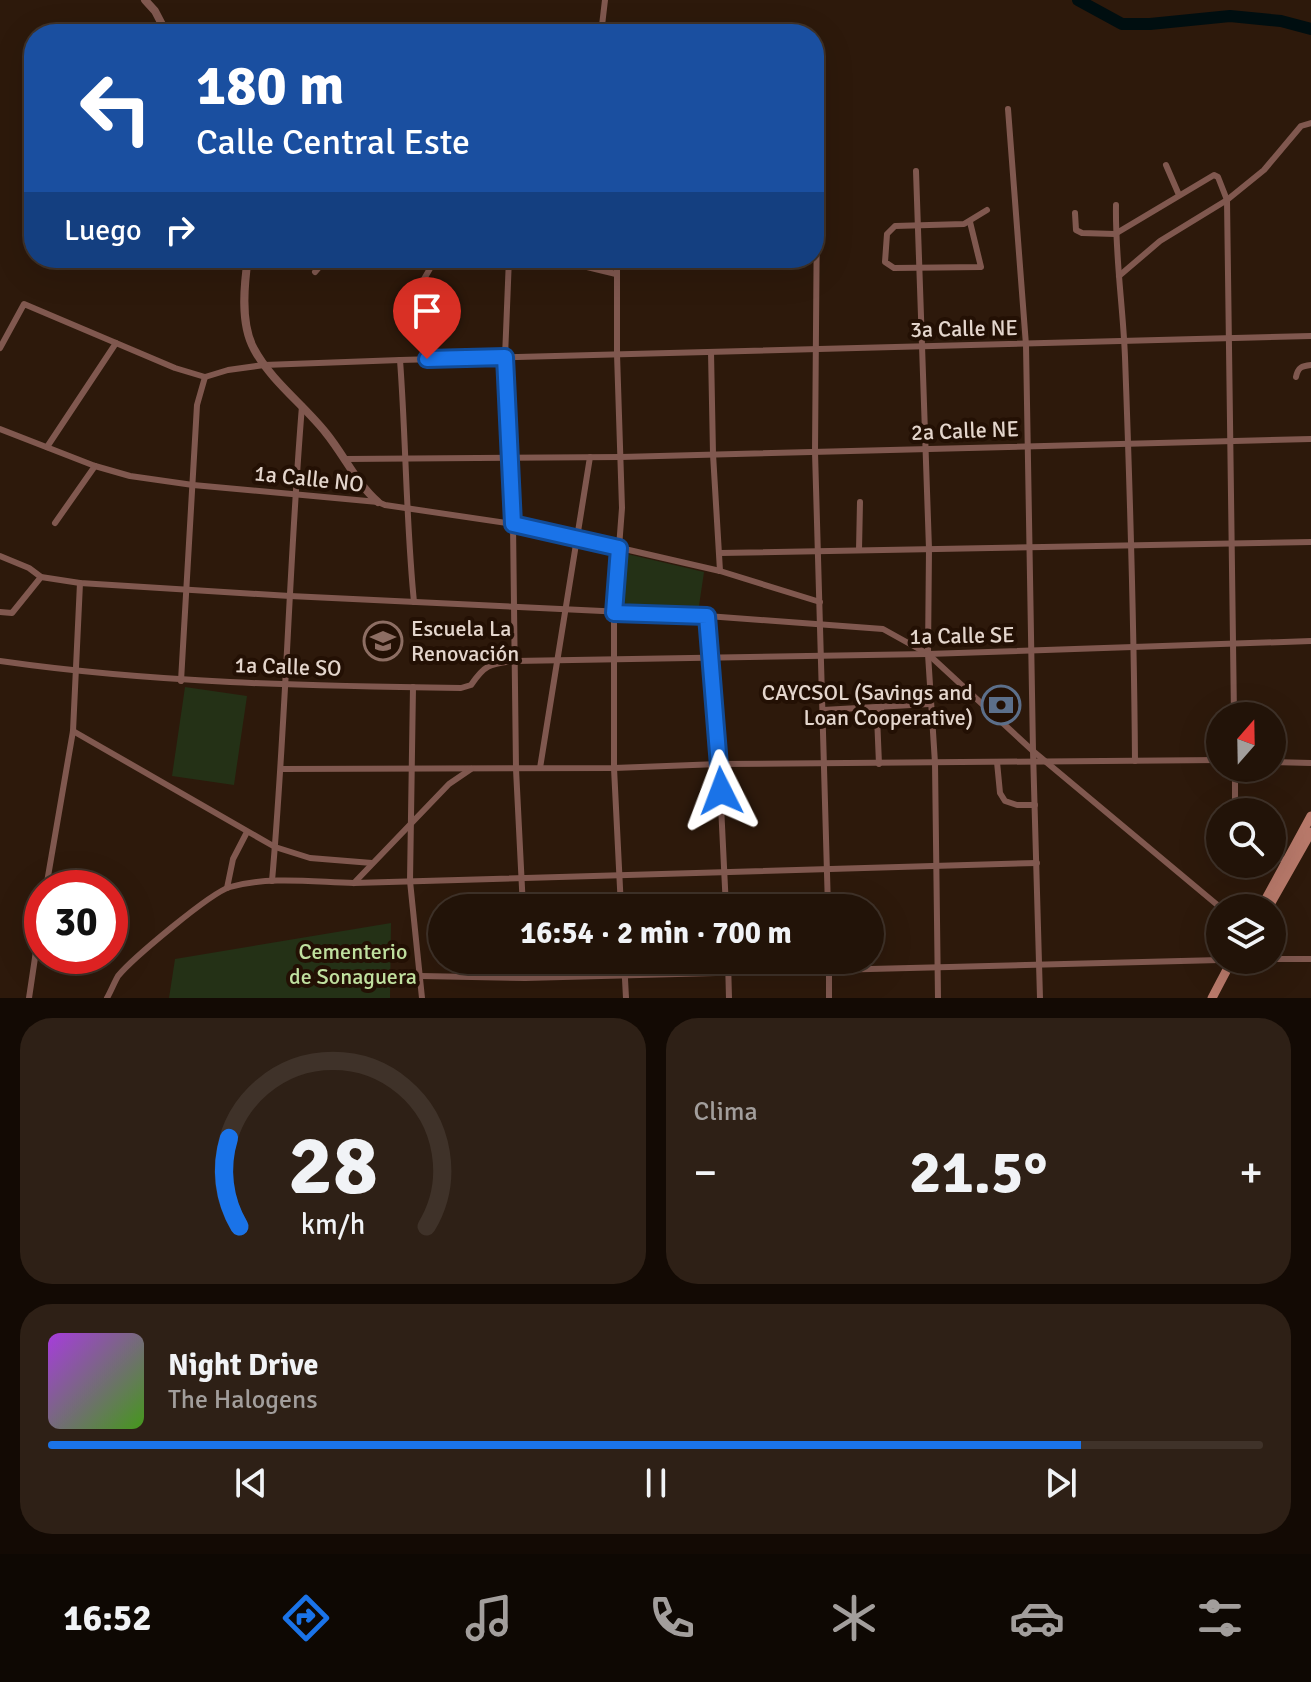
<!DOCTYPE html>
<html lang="es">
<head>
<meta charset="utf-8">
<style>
  :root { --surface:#221308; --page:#2e2016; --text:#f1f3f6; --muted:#a29e9c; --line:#3f3229; --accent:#1a73e8 }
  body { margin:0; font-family:Signika,sans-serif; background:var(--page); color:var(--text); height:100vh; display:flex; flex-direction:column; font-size:30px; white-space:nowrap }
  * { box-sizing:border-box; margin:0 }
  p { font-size:26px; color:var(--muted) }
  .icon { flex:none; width:44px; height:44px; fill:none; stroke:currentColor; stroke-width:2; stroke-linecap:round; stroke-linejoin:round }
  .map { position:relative; height:998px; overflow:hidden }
  .panel { display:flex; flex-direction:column; gap:20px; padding:20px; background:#130a04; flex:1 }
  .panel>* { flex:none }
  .top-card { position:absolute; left:24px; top:24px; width:800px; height:244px; border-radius:32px; box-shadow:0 8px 32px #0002,0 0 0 2px var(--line); background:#1a4fa0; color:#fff; overflow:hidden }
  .needle { width:52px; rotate:20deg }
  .controls { position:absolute; left:1206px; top:702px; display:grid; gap:16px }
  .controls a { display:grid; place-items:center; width:80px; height:80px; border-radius:50%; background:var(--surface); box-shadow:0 8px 32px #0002,0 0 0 2px var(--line); font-size:40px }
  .speed { position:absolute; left:24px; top:870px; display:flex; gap:16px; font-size:40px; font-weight:700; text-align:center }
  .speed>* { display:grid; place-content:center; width:104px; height:104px; border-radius:50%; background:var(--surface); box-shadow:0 8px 32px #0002,0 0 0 2px var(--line); line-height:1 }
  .speed .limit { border:12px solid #d22; background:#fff; color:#111 }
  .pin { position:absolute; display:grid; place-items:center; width:68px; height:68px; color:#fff; margin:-82px -34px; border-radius:50% 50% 50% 0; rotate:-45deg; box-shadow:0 0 8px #0007 }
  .pin .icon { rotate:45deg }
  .me { position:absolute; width:88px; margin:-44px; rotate:357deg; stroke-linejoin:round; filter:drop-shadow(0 0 6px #0008) }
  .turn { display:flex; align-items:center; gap:28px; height:168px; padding:0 40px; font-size:36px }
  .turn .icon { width:104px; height:104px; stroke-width:2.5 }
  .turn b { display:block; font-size:56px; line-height:68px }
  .then { display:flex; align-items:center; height:76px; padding:0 40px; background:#0003; gap:16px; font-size:30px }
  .big { font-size:60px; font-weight:800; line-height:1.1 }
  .panel .card { flex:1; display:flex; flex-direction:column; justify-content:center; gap:12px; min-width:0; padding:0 28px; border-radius:32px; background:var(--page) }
  .panel .dial { align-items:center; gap:0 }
  .dial svg { height:208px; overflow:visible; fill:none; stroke:var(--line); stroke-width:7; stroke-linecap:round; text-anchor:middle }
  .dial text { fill:var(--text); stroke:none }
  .song { display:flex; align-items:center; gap:24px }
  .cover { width:96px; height:96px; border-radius:12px; background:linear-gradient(135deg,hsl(280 70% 55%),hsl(100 70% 35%)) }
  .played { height:8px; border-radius:4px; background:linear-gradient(90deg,var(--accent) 85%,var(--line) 85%) }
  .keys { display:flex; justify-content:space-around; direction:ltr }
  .heat { display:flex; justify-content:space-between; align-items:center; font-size:44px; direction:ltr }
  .panel .tiles { flex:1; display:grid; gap:20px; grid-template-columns:1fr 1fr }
  .card:last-child { grid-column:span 2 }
  .trip { position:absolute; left:428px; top:894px; width:456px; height:80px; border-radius:40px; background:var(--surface); box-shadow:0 8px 32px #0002,0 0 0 2px var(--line); font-weight:800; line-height:80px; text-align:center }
  .dock { display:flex; height:128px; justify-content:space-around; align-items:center; background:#0e0803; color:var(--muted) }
  .dock .icon { width:56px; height:56px }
  .dock .on { color:var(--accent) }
  .dock b { font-size:36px; color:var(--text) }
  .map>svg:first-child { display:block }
</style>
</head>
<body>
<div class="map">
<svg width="1311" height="998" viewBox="0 0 1311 998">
  <rect width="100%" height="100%" fill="#2d190b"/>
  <g fill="#243116">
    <path d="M623,553L704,572L699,606L619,604Z"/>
    <path d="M185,687L247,696L234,785L172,776Z"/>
    <path d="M391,923L390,998H169L175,959Z"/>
  </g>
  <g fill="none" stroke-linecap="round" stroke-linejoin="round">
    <path stroke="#000e10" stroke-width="12" d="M1078,0L1122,24H1150L1230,16L1281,21L1311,29"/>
    <g stroke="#80584f" stroke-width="6">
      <path d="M601,34L605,0"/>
      <path d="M818,83L815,452L828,908"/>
      <path d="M1008,109L1026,345L1033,751L1040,998"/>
      <path d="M1166,165L1179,195"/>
      <path d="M916,171L929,549L928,654L935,763L938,998"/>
      <path d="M1116,205C1115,256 1123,306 1125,357C1130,492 1134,626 1135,761"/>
      <path d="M1075,213L1076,230L1082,233L1115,234L1214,175L1218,177L1227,200L1234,716"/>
      <path d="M970,222L981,267L894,268L885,262L887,234L895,226L964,224L987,210"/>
      <path d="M509,258L505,357L513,524L516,769L523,908"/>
      <path d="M550,258L616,274"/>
      <path d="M617,258V354L622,508L614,613V768L621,908"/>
      <path d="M315,272L327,258"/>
      <path d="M1119,276L1160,241L1227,200L1264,170L1301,126L1311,123"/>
      <path d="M424,279L436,258"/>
      <path d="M0,348L24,304L175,368L205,377L228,370L264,365L400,360L1311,336"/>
      <path d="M711,352L713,454L720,571"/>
      <path d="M400,360C406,440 406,522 414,602"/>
      <path d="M1296,377C1298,367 1302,366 1311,365"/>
      <path d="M0,429L95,466L130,476L193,485L378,502L385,505L513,524L577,538L720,571L820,602"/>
      <path d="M47,447L116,343"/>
      <path d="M345,459L621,457L1311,439"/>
      <path d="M55,523L95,466"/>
      <path d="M859,550L860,502"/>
      <path d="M720,553L1311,542"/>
      <path d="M0,556L29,568L41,577L80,583L290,596L707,616L883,629L928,654L1033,751L1221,908"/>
      <path d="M0,612L12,613L41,577"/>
      <path d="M707,616L719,764L726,908"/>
      <path d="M0,661C153,683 307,686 461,688L471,685C485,664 490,664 514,661L928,654L1311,641"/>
      <path d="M181,681L197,405L205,377"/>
      <path d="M413,687L410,881L422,998"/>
      <path d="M823,710L929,704"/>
      <path d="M73,731L275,847L310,858L372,863"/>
      <path d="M997,762L1000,793L1005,801L1017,805H1035"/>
      <path d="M1272,762L1311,763"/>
      <path d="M879,764L877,716L882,707"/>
      <path d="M540,768L590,457"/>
      <path d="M1235,768V812"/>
      <path d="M282,769L614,768L719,764L1220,760"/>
      <path d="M1272,858L1287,860"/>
      <path d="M272,881C286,723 289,564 302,406"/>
      <path d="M354,883L449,784L471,769"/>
      <path d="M46,888L73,731L80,583"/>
      <path d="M227,888L233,859L247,832"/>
      <path d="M1272,959H1311"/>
      <path d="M524,960L525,978"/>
      <path d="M624,960L626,998"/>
      <path d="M728,960L729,998"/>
      <path d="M421,976L525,978L1220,960"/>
      <path d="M29,998L42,911"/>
      <path d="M107,998C111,991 114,983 118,976C132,959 210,893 230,887C269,876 313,882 354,883L1037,863"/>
      <path d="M829,998V960"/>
    </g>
    <g stroke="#80584f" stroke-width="8">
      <path d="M145,0L155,11L167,34"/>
      <path d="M248,258C244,285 240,324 254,349C271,381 304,405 326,433C344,455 357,484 378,502"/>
    </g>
    <g stroke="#b8796a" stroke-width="9">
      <path d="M1261,908L1311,816"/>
      <path d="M1268,908L1311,832"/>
      <path d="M1212,998L1232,960"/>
    </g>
  </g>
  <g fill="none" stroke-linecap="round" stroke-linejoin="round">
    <g stroke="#114b97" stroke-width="20">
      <path id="route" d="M427,359L505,357L513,524L619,548L614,613L707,616L721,791"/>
    </g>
    <use href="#route" stroke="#1a73e8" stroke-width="14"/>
  </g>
  <defs>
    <g id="school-ring" transform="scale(2)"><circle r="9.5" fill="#231004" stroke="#8d6e63" stroke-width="1.5"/><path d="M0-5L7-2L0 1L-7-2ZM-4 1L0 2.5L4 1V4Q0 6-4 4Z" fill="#8d6e63"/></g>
    <g id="bank-ring" transform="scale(2)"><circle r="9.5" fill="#231004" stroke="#5c6f8a" stroke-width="1.5"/><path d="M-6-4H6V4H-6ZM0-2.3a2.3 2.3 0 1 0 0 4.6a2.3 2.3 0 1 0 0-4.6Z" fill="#5c6f8a"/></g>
  </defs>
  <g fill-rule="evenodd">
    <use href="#school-ring" x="383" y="641"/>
    <use href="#bank-ring" x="1001" y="705"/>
  </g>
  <g text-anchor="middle" stroke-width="8" stroke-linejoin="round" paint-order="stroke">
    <g font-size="22" fill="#e4d6cd" stroke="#231004">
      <text transform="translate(964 328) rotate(-1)" y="8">3a Calle NE</text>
      <text transform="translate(965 430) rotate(-2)" y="8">2a Calle NE</text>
      <text transform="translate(309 478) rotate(6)" y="8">1a Calle NO</text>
      <text transform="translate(962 635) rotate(-1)" y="8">1a Calle SE</text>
      <text transform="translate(288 666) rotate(2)" y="8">1a Calle SO</text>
    </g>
    <g font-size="22" fill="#e4d6cd" stroke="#231004" text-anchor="start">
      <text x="411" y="636">Escuela La<tspan x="411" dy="25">Renovación</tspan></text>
      <text x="973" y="700" text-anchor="end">CAYCSOL (Savings and<tspan x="973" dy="25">Loan Cooperative)</tspan></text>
    </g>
    <g font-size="22" fill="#c0e09f" stroke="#231004">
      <text x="353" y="959">Cementerio<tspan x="353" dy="25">de Sonaguera</tspan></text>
    </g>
  </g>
</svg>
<div class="controls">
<a><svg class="needle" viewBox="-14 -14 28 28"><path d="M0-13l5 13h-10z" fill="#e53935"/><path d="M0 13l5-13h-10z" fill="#a29e9c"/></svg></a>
<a><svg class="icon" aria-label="search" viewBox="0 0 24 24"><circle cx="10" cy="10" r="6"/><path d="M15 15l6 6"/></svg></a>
<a><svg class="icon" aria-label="layers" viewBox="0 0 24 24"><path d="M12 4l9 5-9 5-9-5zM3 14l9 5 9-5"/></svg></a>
</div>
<div class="speed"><div class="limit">30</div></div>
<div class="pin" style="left:427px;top:359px;background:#d93025"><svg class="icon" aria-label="arrive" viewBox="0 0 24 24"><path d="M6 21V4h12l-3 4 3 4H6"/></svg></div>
<svg class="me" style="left:721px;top:791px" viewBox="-20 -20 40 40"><path d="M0-17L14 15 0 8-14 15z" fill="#1a73e8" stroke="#fff" stroke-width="4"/></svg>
<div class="trip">16:54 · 2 min · 700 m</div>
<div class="top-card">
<div class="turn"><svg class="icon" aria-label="left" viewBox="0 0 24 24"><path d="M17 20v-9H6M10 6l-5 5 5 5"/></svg><div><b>180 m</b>Calle Central Este</div></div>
<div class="then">Luego<svg class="icon" aria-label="right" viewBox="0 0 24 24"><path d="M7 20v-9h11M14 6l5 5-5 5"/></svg></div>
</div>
</div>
<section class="panel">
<div class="tiles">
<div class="card dial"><svg viewBox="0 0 100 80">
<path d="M14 69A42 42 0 1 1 86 69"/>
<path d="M14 69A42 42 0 0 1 10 35" stroke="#1a73e8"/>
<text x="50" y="56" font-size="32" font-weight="700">28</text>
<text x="50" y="72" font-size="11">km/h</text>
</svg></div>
<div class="card"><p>Clima</p>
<div class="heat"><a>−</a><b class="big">21.5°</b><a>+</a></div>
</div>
<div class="card">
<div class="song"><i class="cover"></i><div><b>Night Drive</b><p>The Halogens</p></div></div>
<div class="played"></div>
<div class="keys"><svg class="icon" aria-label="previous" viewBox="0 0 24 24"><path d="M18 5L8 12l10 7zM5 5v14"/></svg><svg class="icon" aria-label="pause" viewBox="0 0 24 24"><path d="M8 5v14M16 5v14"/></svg><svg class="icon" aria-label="next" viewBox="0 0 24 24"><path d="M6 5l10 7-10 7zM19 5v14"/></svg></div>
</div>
</div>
</section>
<nav class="dock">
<b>16:52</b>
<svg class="icon on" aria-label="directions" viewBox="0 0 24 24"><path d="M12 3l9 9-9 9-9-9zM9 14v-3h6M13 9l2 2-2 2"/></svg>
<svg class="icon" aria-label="music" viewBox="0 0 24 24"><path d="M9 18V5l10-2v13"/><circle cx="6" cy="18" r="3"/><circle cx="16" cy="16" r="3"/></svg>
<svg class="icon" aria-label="phone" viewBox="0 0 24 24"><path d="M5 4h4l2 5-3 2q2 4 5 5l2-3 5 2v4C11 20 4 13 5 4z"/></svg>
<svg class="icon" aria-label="climate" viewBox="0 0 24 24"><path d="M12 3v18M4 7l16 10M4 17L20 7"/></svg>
<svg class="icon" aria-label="car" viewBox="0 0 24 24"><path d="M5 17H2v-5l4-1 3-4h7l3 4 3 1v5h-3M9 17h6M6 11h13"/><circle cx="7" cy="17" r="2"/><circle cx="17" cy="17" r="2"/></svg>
<svg class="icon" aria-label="filters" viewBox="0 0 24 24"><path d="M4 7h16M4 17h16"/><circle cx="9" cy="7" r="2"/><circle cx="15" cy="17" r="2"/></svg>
</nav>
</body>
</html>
